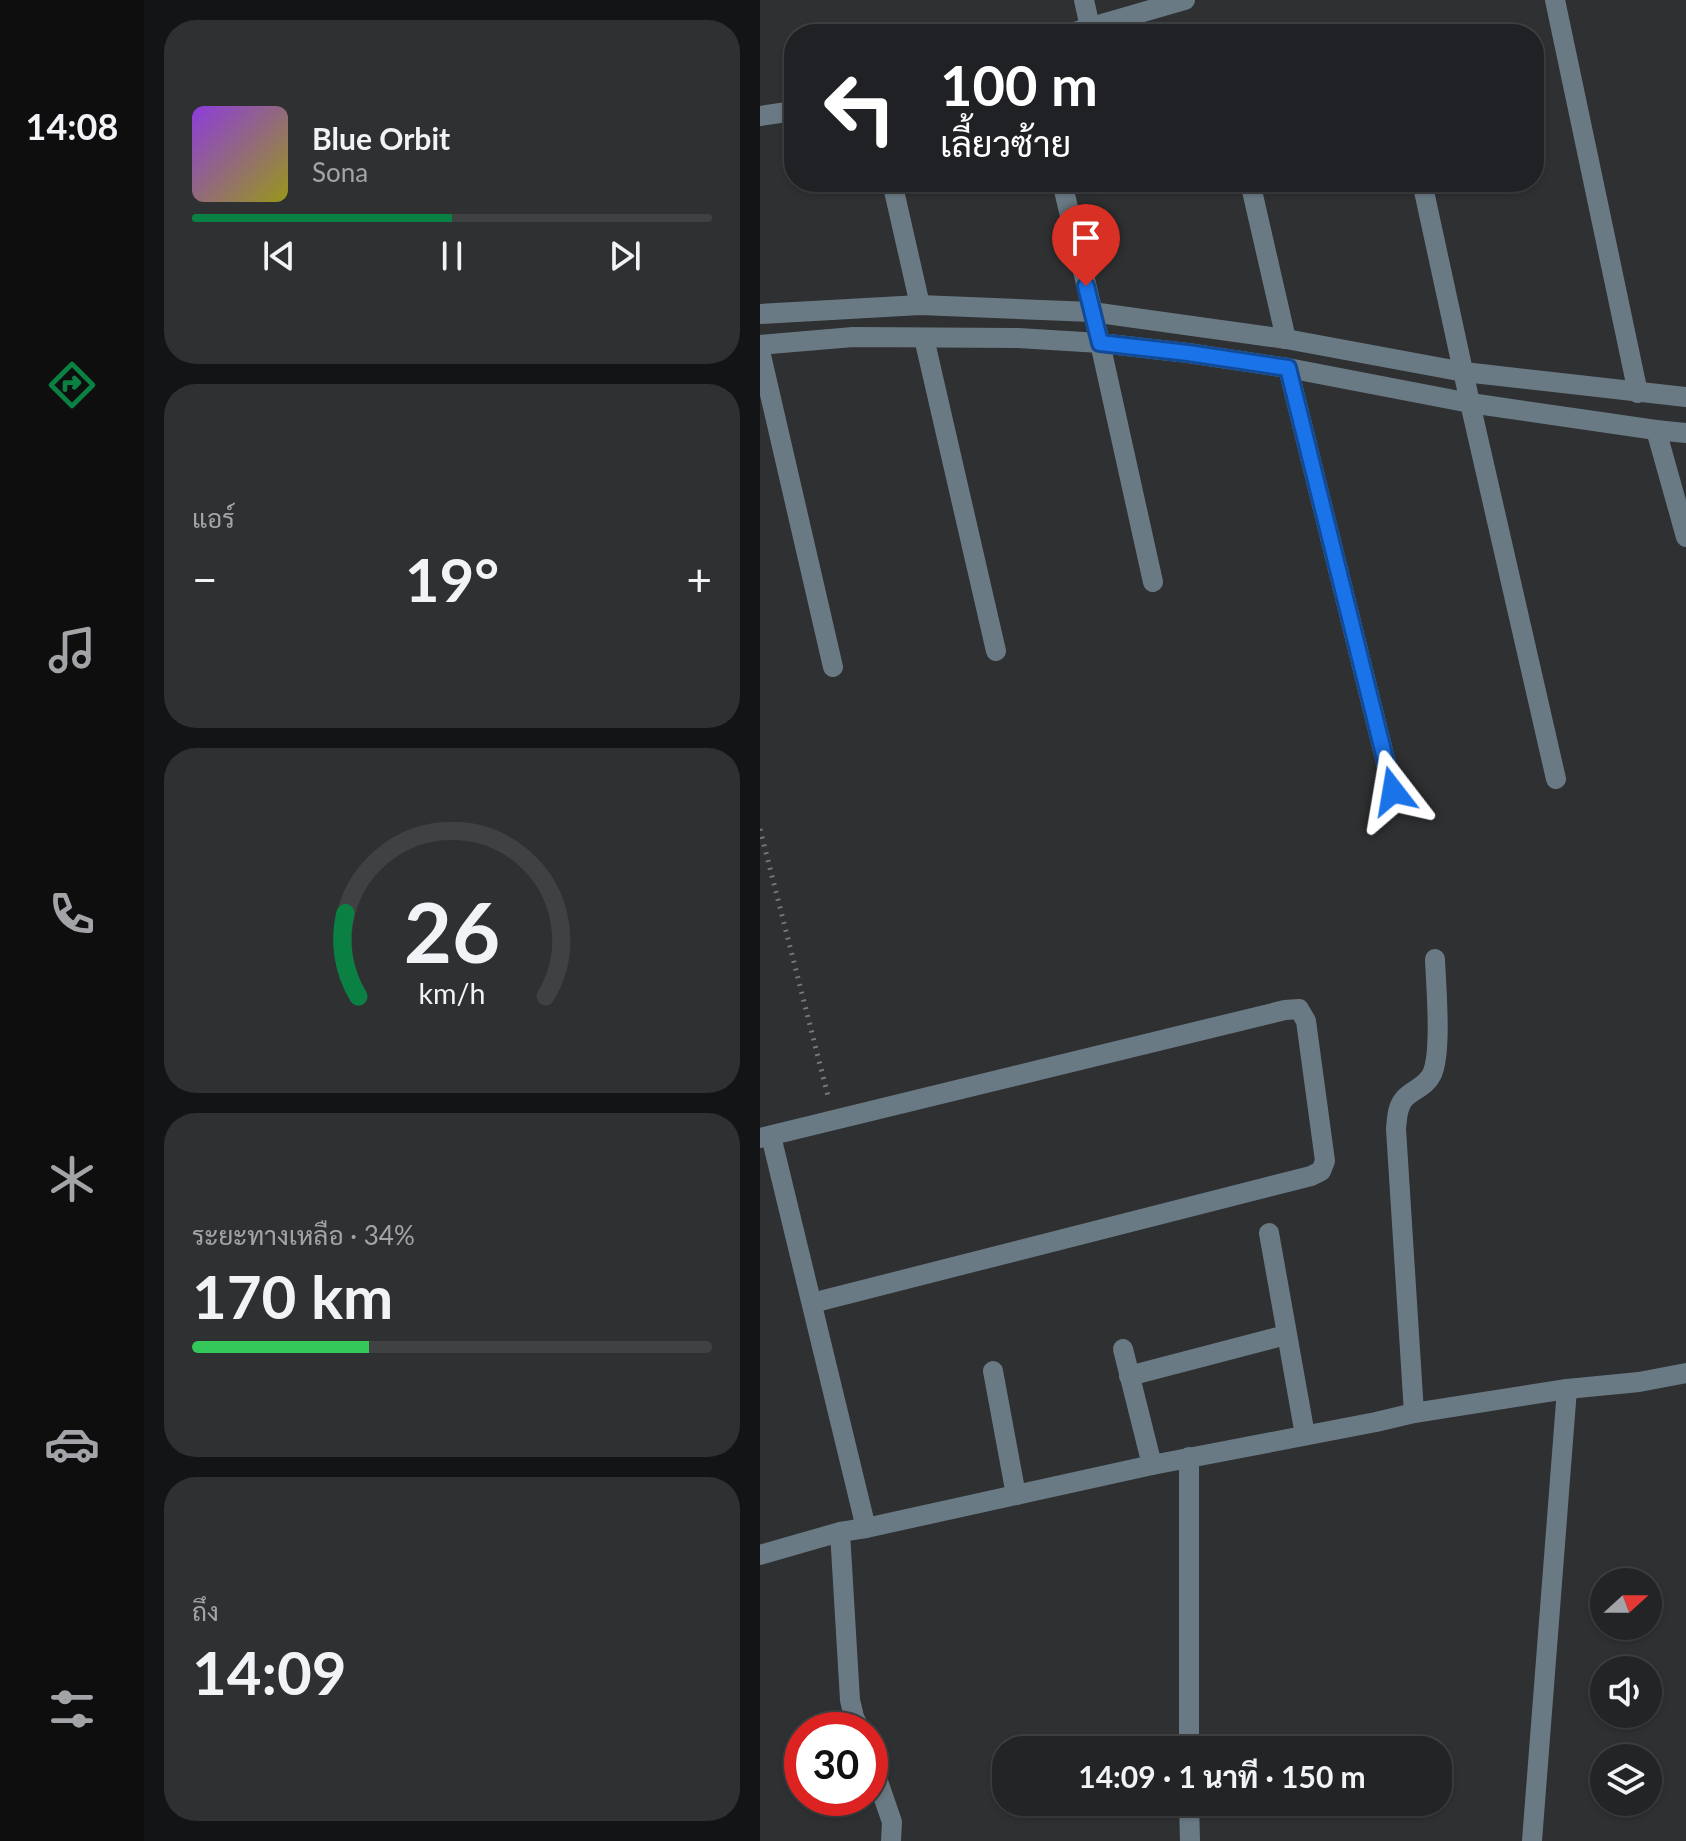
<!DOCTYPE html>
<html lang="th">
<head>
<meta charset="utf-8">
<style>
  :root { --surface:#222426; --page:#2e3032; --text:#f1f3f6; --muted:#a2a4a7; --line:#3f4143; --accent:#0b8043 }
  body { margin:0; font-family:Lato,Sarabun,sans-serif; background:var(--page); color:var(--text); height:100vh; display:flex; flex-direction:column; font-size:30px; white-space:nowrap }
  * { box-sizing:border-box; margin:0 }
  p { font-size:26px; color:var(--muted) }
  .icon { flex:none; width:44px; height:44px; fill:none; stroke:currentColor; stroke-width:2; stroke-linecap:round; stroke-linejoin:round }
  .map { position:relative; flex:1; overflow:hidden }
  .sheet { display:flex; flex-direction:column; gap:20px; padding:20px; background:#131415; width:616px }
  .sheet>* { flex:none }
  .top-card { position:absolute; left:24px; top:24px; width:760px; height:168px; border-radius:32px; box-shadow:0 2px 6px #0004,0 0 0 2px var(--line); background:#202124; color:#fff; overflow:hidden }
  .needle { width:52px; rotate:69deg }
  .tools { position:absolute; left:830px; top:1568px; display:grid; gap:16px }
  .tools a { display:grid; place-items:center; width:72px; height:72px; border-radius:50%; background:var(--surface); box-shadow:0 2px 6px #0004,0 0 0 2px var(--line); font-size:40px }
  .speed { position:absolute; left:24px; top:1712px; display:flex; gap:16px; font-size:40px; font-weight:700; text-align:center }
  .speed>* { display:grid; place-content:center; width:104px; height:104px; border-radius:50%; background:var(--surface); box-shadow:0 2px 6px #0004,0 0 0 2px var(--line); line-height:1 }
  .speed .limit { border:12px solid #d22; background:#fff; color:#111 }
  .pin { position:absolute; display:grid; place-items:center; width:68px; height:68px; color:#fff; margin:-82px -34px; border-radius:50% 50% 50% 0; rotate:-45deg; box-shadow:0 0 8px #0007 }
  .pin .icon { rotate:45deg }
  .me { position:absolute; width:88px; margin:-44px; rotate:346deg; stroke-linejoin:round; filter:drop-shadow(0 0 6px #0008) }
  .turn { display:flex; align-items:center; gap:28px; height:168px; padding:0 24px; font-size:36px }
  .turn .icon { width:104px; height:104px; stroke-width:2.5 }
  .turn b { display:block; font-size:56px; line-height:68px }
  .big { font-size:60px; font-weight:700; line-height:1.1 }
  .sheet .widget { flex:1; display:flex; flex-direction:column; justify-content:center; gap:12px; min-width:0; padding:0 28px; border-radius:32px; background:var(--page) }
  .sheet .dial { align-items:center; gap:0 }
  .dial svg { height:208px; overflow:visible; fill:none; stroke:var(--line); stroke-width:7; stroke-linecap:round; text-anchor:middle }
  .dial text { fill:var(--text); stroke:none }
  .song { display:flex; align-items:center; gap:24px }
  .cover { width:96px; height:96px; border-radius:12px; background:linear-gradient(135deg,hsl(270 70% 55%),hsl(60 70% 35%)) }
  .played { height:8px; border-radius:4px; background:linear-gradient(90deg,var(--accent) 50%,var(--line) 50%) }
  .keys { display:flex; justify-content:space-around; direction:ltr }
  .heat { display:flex; justify-content:space-between; align-items:center; font-size:44px; direction:ltr }
  .charge { height:12px; border-radius:6px; background:linear-gradient(90deg,#34c759 34%,var(--line) 0) }
  .trip { position:absolute; left:232px; top:1736px; width:460px; height:80px; border-radius:32px; background:var(--surface); box-shadow:0 2px 6px #0004,0 0 0 2px var(--line); font-weight:700; line-height:80px; text-align:center }
  main { display:flex; flex:1; min-height:0 }
  .tab-bar { display:flex; flex-direction:column; width:144px; justify-content:space-around; align-items:center; background:#0e0e0f; color:var(--muted) }
  .tab-bar .icon { width:56px; height:56px }
  .tab-bar .on { color:var(--accent) }
  .tab-bar b { font-size:36px; color:var(--text) }
  .map>svg:first-child { display:block }
</style>
</head>
<body>
<main>
<nav class="tab-bar">
<b>14:08</b>
<svg class="icon on" aria-label="directions" viewBox="0 0 24 24"><path d="M12 3l9 9-9 9-9-9zM9 14v-3h6M13 9l2 2-2 2"/></svg>
<svg class="icon" aria-label="music" viewBox="0 0 24 24"><path d="M9 18V5l10-2v13"/><circle cx="6" cy="18" r="3"/><circle cx="16" cy="16" r="3"/></svg>
<svg class="icon" aria-label="phone" viewBox="0 0 24 24"><path d="M5 4h4l2 5-3 2q2 4 5 5l2-3 5 2v4C11 20 4 13 5 4z"/></svg>
<svg class="icon" aria-label="climate" viewBox="0 0 24 24"><path d="M12 3v18M4 7l16 10M4 17L20 7"/></svg>
<svg class="icon" aria-label="car" viewBox="0 0 24 24"><path d="M5 17H2v-5l4-1 3-4h7l3 4 3 1v5h-3M9 17h6M6 11h13"/><circle cx="7" cy="17" r="2"/><circle cx="17" cy="17" r="2"/></svg>
<svg class="icon" aria-label="filters" viewBox="0 0 24 24"><path d="M4 7h16M4 17h16"/><circle cx="9" cy="7" r="2"/><circle cx="15" cy="17" r="2"/></svg>
</nav>
<section class="sheet">
<div class="widget">
<div class="song"><i class="cover"></i><div><b>Blue Orbit</b><p>Sona</p></div></div>
<div class="played"></div>
<div class="keys"><svg class="icon" aria-label="previous" viewBox="0 0 24 24"><path d="M18 5L8 12l10 7zM5 5v14"/></svg><svg class="icon" aria-label="pause" viewBox="0 0 24 24"><path d="M8 5v14M16 5v14"/></svg><svg class="icon" aria-label="next" viewBox="0 0 24 24"><path d="M6 5l10 7-10 7zM19 5v14"/></svg></div>
</div>
<div class="widget"><p>แอร์</p>
<div class="heat"><a>−</a><b class="big">19°</b><a>+</a></div>
</div>
<div class="widget dial"><svg viewBox="0 0 100 80">
<path d="M14 69A42 42 0 1 1 86 69"/>
<path d="M14 69A42 42 0 0 1 9 37" stroke="#0b8043"/>
<text x="50" y="56" font-size="32" font-weight="700">26</text>
<text x="50" y="72" font-size="11">km/h</text>
</svg></div>
<div class="widget"><p>ระยะทางเหลือ · 34%</p><b class="big">170 km</b><div class="charge"></div></div>
<div class="widget"><p>ถึง</p><b class="big">14:09</b></div>
</section>
<div class="map">
<svg width="926" height="1841" viewBox="0 0 926 1841">
  <rect width="100%" height="100%" fill="#2e3032"/>
  <g fill="none" stroke-linecap="round" stroke-linejoin="round">
    <path stroke="#757779" stroke-width="5" stroke-dasharray="2 6" stroke-linecap="butt" d="M0,829L68,1096"/>
    <g stroke="#6a7a84" stroke-width="20">
      <path d="M324,0L330,27"/>
      <path d="M795,0L878,393"/>
      <path d="M307,34L425,0"/>
      <path d="M0,116L34,111"/>
      <path d="M132,182L160,305"/>
      <path d="M302,182L340,343L393,582"/>
      <path d="M490,182L526,339"/>
      <path d="M662,182L710,403L796,779"/>
      <path d="M0,314L160,305L332,312L526,339L704,372L926,397"/>
      <path d="M164,338L236,651"/>
      <path d="M0,345L93,337L258,338L340,343L428,353L528,368L710,403L896,430L926,433"/>
      <path d="M0,351L73,667"/>
      <path d="M528,368L633,791"/>
      <path d="M896,430L926,537"/>
      <path d="M11,1136L106,1528"/>
      <path d="M0,1138L525,1010L539,1009L546,1021L565,1161L561,1171L551,1176L52,1303"/>
      <path d="M509,1233L545,1435"/>
      <path d="M363,1349L392,1465"/>
      <path d="M233,1371L256,1495"/>
      <path d="M369,1376L526,1335"/>
      <path d="M654,1413L636,1129C637,1119 637,1107 644,1099C653,1089 666,1087 672,1074C682,1052 676,986 675,959"/>
      <path d="M429,1457V1750"/>
      <path d="M80,1532L90,1700L94,1717L100,1730"/>
      <path d="M0,1555L80,1532L106,1528L392,1465L616,1422L654,1413L807,1389L879,1382L926,1373"/>
      <path d="M110,1758L132,1822L131,1841"/>
      <path d="M429,1802L430,1841"/>
      <path d="M772,1841L807,1389"/>
    </g>
  </g>
  <g fill="none" stroke-linecap="round" stroke-linejoin="round">
    <g stroke="#114b97" stroke-width="20">
      <path id="route" d="M326,286L340,343L428,353L528,368L633,791"/>
    </g>
    <use href="#route" stroke="#1a73e8" stroke-width="14"/>
  </g>
</svg>
<div class="tools">
<a><svg class="needle" viewBox="-14 -14 28 28"><path d="M0-13l5 13h-10z" fill="#e53935"/><path d="M0 13l5-13h-10z" fill="#a2a4a7"/></svg></a>
<a><svg class="icon" aria-label="sound" viewBox="0 0 24 24"><path d="M4 9h4l5-4v14l-5-4H4zM17 9q2 3 0 6"/></svg></a>
<a><svg class="icon" aria-label="layers" viewBox="0 0 24 24"><path d="M12 4l9 5-9 5-9-5zM3 14l9 5 9-5"/></svg></a>
</div>
<div class="speed"><div class="limit">30</div></div>
<div class="pin" style="left:326px;top:286px;background:#d93025"><svg class="icon" aria-label="arrive" viewBox="0 0 24 24"><path d="M6 21V4h12l-3 4 3 4H6"/></svg></div>
<svg class="me" style="left:633px;top:791px" viewBox="-20 -20 40 40"><path d="M0-17L14 15 0 8-14 15z" fill="#1a73e8" stroke="#fff" stroke-width="4"/></svg>
<div class="trip">14:09 · 1 นาที · 150 m</div>
<div class="top-card">
<div class="turn"><svg class="icon" aria-label="left" viewBox="0 0 24 24"><path d="M17 20v-9H6M10 6l-5 5 5 5"/></svg><div><b>100 m</b>เลี้ยวซ้าย</div></div>
</div>
</div>
</main>
</body>
</html>
